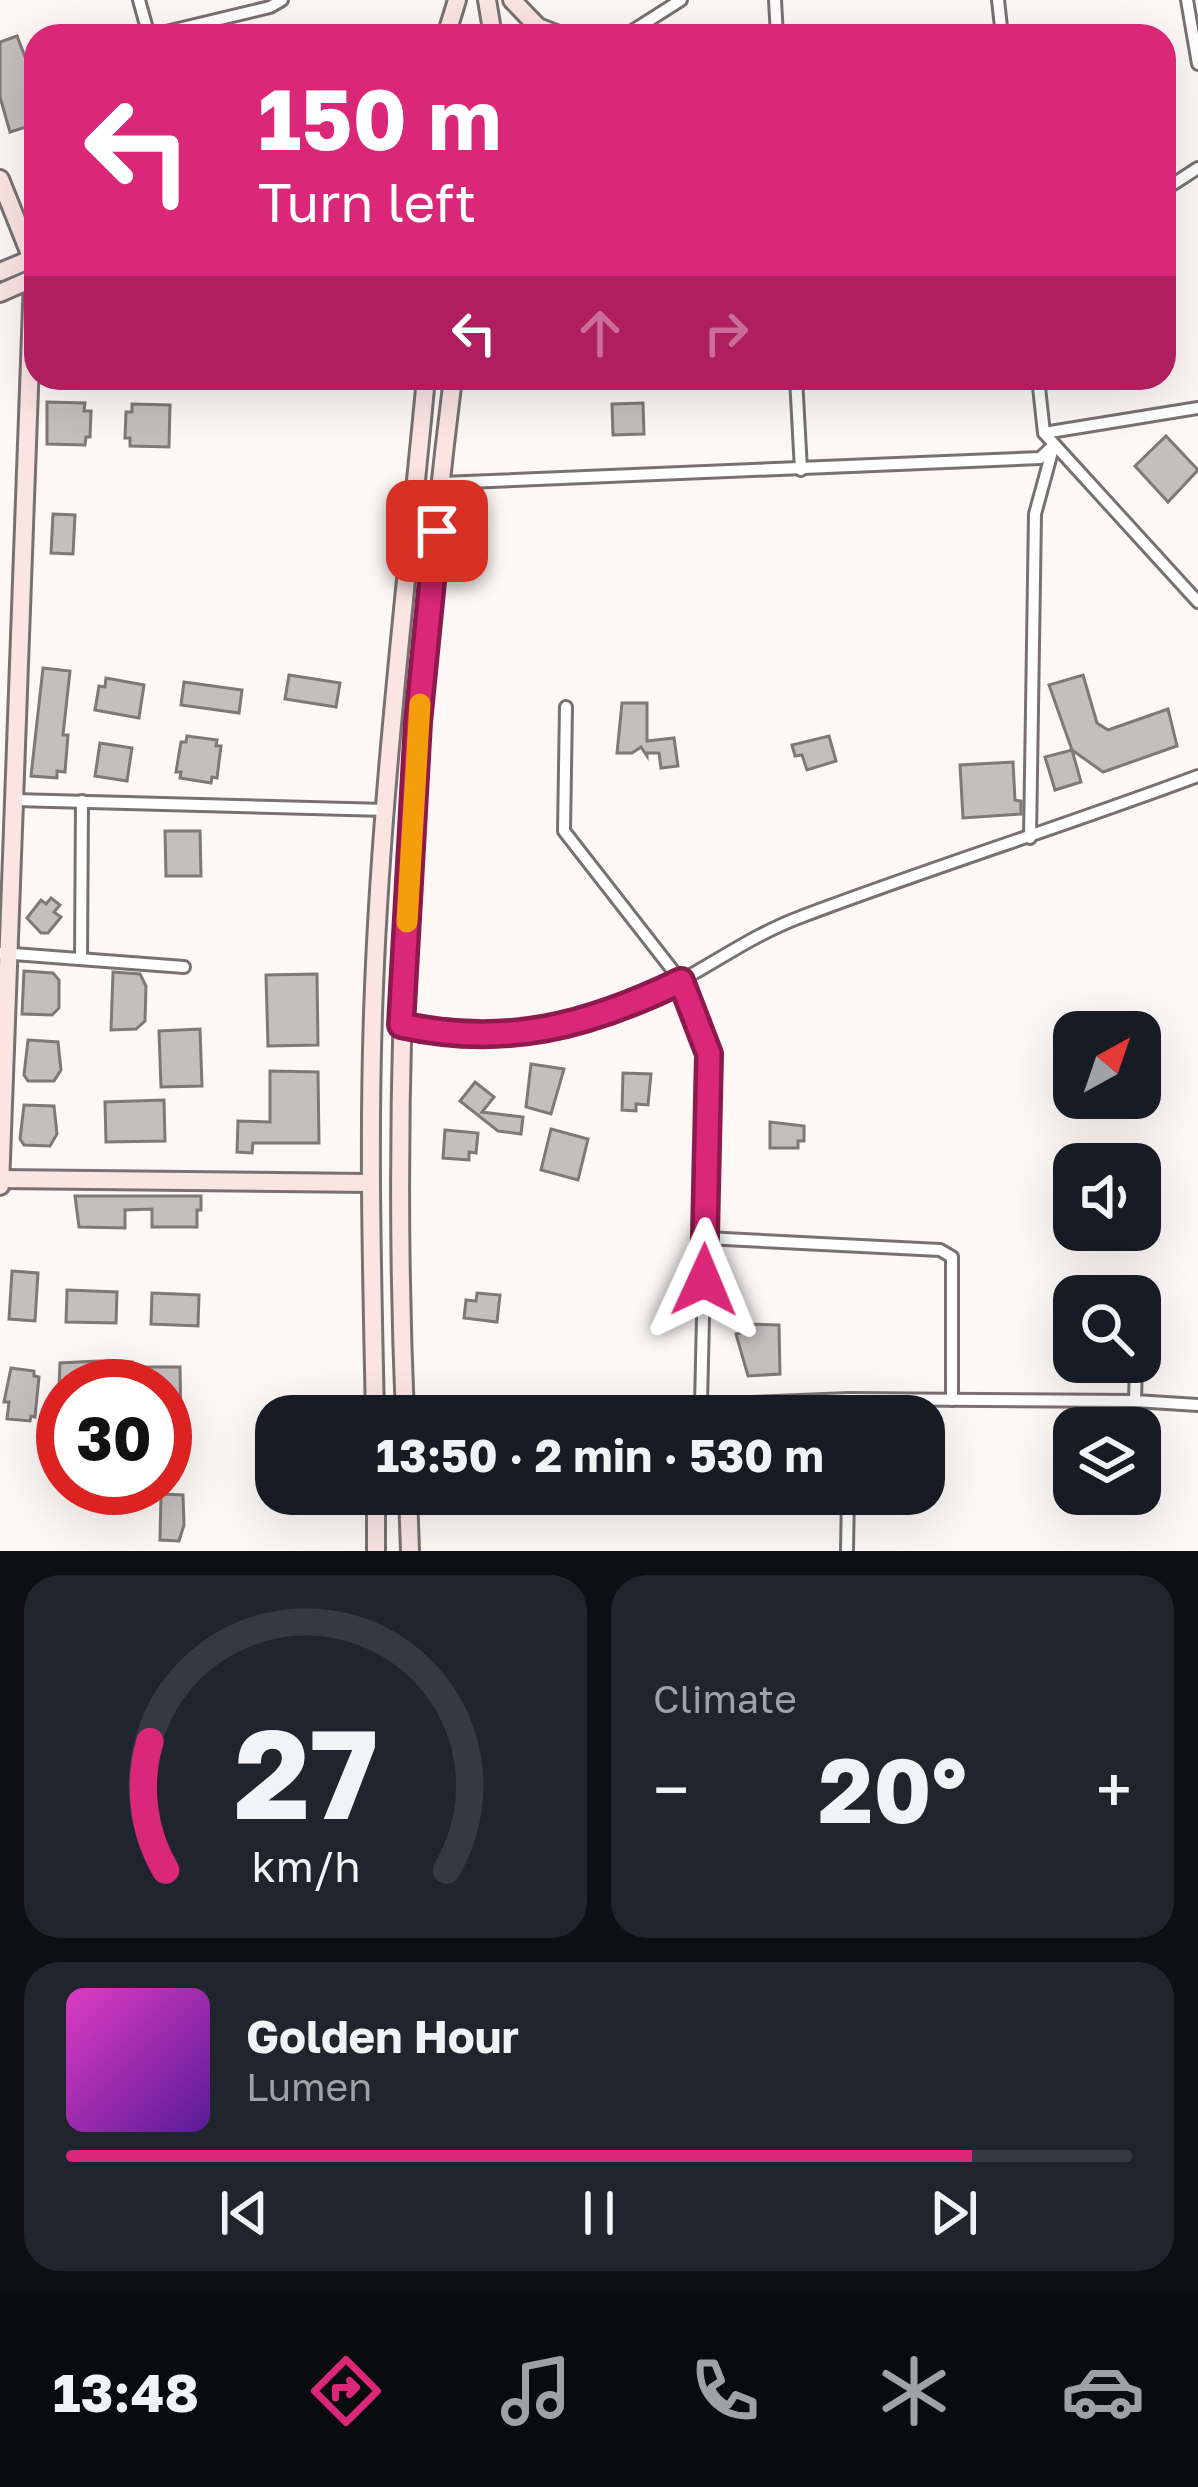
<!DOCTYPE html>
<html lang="en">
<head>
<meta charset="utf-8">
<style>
  :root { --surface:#171b24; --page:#20242c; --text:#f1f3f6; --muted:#9ea1a6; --line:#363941; --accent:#db2777 }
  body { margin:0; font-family:"Golos Text",sans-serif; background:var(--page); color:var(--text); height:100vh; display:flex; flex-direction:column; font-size:45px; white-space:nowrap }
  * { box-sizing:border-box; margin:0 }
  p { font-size:39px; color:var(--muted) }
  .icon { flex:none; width:66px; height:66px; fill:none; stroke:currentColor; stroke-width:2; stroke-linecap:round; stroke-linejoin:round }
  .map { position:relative; height:1551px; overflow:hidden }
  .details { display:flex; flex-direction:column; gap:24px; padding:24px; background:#0d0f14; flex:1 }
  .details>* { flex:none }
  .guide { position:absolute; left:24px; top:24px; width:1152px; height:366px; border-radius:36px; box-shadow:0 12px 48px #0002; background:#db2777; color:#fff; overflow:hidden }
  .needle { width:78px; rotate:40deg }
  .fabs { position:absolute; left:1053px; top:1011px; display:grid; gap:24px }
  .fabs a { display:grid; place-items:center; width:108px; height:108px; border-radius:24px; background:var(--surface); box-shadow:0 12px 48px #0002; font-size:60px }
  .speed { position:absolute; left:36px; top:1359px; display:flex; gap:24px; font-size:60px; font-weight:700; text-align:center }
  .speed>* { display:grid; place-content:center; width:156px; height:156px; border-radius:50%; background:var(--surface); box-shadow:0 12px 48px #0002; line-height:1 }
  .speed .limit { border:18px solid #d22; background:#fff; color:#111 }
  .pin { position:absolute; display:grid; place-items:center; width:102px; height:102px; color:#fff; margin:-51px; border-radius:24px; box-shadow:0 6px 18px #0006 }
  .me { position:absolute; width:132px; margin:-66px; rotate:1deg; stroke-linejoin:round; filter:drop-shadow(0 0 9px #0008) }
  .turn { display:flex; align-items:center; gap:42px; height:252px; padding:0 36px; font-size:54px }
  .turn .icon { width:156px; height:156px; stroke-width:2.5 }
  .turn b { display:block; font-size:84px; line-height:102px }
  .lanes { display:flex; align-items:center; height:114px; padding:0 36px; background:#0003; justify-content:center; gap:60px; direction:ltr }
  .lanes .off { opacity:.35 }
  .big { font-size:90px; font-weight:700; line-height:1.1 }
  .details .card { flex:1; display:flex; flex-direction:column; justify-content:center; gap:18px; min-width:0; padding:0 42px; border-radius:36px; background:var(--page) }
  .details .dial { align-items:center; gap:0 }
  .dial svg { height:312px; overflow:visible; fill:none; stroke:var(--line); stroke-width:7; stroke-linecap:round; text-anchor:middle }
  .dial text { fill:var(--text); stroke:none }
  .song { display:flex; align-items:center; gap:36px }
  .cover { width:144px; height:144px; border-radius:18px; background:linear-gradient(135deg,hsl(310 70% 55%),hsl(270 70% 35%)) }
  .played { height:12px; border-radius:6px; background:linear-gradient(90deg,var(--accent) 85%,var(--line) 85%) }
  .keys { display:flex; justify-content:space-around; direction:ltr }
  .heat { display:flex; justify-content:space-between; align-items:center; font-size:66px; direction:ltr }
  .details .tiles { flex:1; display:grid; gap:24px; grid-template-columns:1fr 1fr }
  .card:last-child { grid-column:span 2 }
  .trip { position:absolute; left:255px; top:1395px; width:690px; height:120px; border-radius:36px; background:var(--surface); box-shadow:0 12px 48px #0002; font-weight:700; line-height:120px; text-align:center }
  .dock { display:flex; height:192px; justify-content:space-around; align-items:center; background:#090b0e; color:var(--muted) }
  .dock .icon { width:84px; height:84px }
  .dock .on { color:var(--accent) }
  .dock b { font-size:54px; color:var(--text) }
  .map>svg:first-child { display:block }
</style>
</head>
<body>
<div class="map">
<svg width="1198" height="1551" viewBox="0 0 1198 1551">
  <rect width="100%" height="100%" fill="#fdf7f6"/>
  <g fill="#c4bfbe" stroke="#7e7978" stroke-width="3">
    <path d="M17,36L36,85V124L10,132L0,97V42Z"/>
    <path d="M47,402L85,403L84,411H91L90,437H86L85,445L47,444Z"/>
    <path d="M643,403L644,434L613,435L612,404Z"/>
    <path d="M132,404L170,405L169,447L130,446V438H125L126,412H132Z"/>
    <path d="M1166,436L1198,470L1168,502L1135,466Z"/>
    <path d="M53,514L75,515L73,554L51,553Z"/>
    <path d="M43,668L70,671L63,735H68L65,772L57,771V778L31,776Z"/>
    <path d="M289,675L340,683L336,707L285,699Z"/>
    <path d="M1083,675L1097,723L1108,730L1168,709L1177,746L1103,772L1072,750L1049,685Z"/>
    <path d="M106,678L144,685L139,718L95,710L99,686L105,687Z"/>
    <path d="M184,682L242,690L239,713L181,705Z"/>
    <path d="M622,703H647V741L674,738L678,766L661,768L659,753H647V756L641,747L632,753H617Z"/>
    <path d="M187,736L217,740L216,746H221L217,778L212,777L211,783L180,778L181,772H176L181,742H186Z"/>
    <path d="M829,736L836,761L807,770L802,755L795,756L792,745Z"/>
    <path d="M100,743L132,748L127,781L95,776Z"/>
    <path d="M1072,750L1081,782L1055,790L1045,757Z"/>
    <path d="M1013,762L1015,800L1021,801V814L963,818L960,765Z"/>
    <path d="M165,831H200L201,876H166Z"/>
    <path d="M51,898L60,905L54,912L61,917L48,933H41L27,918L41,900L46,904Z"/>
    <path d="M24,971L53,973L59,980V1008L52,1015L22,1014Z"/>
    <path d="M113,972L140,974L146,986L145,1021L136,1029L111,1030Z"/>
    <path d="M317,974L318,1045L268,1046L266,975Z"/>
    <path d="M200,1029L202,1086L161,1087L159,1031Z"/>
    <path d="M28,1040L58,1042L61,1070L54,1081H28L24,1075Z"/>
    <path d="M531,1064L564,1069L551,1114L526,1107Z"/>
    <path d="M270,1071L318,1072L319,1143H253L252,1153L237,1152L238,1121L270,1122Z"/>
    <path d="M623,1073L651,1074L648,1105L636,1104V1111L622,1110Z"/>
    <path d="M475,1082L494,1097L482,1112L523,1117L521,1134L498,1131L460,1101Z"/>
    <path d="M164,1100L165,1141L106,1142L105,1102Z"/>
    <path d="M24,1105L54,1106L57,1134L50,1146L24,1145L20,1139Z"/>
    <path d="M770,1122L804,1126V1141H798V1148H770Z"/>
    <path d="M551,1129L588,1139L578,1180L541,1170Z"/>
    <path d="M445,1130L478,1133L476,1153L469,1152V1160L443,1158Z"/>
    <path d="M75,1196H201V1210H197V1227H152V1209L125,1210V1228L79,1227Z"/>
    <path d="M12,1271L38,1273L35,1321L9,1319Z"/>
    <path d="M67,1290L117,1292L116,1323L66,1322Z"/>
    <path d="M152,1293L199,1295L198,1326L151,1324Z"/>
    <path d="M477,1293L500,1295L497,1322L464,1318L466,1300L476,1301Z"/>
    <path d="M747,1324L779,1325L780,1374L748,1376L736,1334L745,1332Z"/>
    <path d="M98,1361L132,1362V1367H180L181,1421L165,1420V1386H59L60,1363Z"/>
    <path d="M11,1368L34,1371V1376L39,1377L35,1417L31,1416L30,1421L7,1419L9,1402H4Z"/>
    <path d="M161,1494L183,1495L184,1525L179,1541L160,1540Z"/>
  </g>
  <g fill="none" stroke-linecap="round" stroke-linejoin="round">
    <g stroke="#777271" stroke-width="16">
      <g id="street">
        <path d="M139,0L149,36"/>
        <path d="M775,0L777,36"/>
        <path d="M998,0L1002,36"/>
        <path d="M1187,0L1198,64"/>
        <path d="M626,35L681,0"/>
        <path d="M149,36L270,7L282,0"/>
        <path d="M1164,190L1198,168"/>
        <path d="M796,378L801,470"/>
        <path d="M1038,378L1044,433L1198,602"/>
        <path d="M1044,433L1198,408"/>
        <path d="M442,483L1040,458L1054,445"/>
        <path d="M566,707L564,831L681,981L709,1054L701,1405L849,1399L1135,1401"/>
        <path d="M15,800L386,810"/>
        <path d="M1030,838L1035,514L1053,448"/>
        <path d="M0,953L184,967"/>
        <path d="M81,959L82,801"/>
        <path d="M401,1025C498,1047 596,1028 682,980C724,957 757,933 803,916C933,867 1067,825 1198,776"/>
        <path d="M705,1238L940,1250L952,1257V1400"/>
        <path d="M1139,1296V1290"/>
        <path d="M1136,1362L1135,1401L1198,1405"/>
        <path d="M847,1551L848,1494"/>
      </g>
    </g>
    <g stroke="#777271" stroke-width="22">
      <g id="secondary">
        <path d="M487,0L493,36"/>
        <path d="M512,0L538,27L561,36"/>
        <path d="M446,36L457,0"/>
        <path d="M616,36L626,35"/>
        <path d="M0,179L32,259L33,279L0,1186"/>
        <path d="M0,272L36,257"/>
        <path d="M0,293L36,277"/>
        <path d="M0,1179L370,1183"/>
        <path d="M375,1416C372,1273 368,1130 374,987C382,784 407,581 426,378"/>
        <path d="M405,1416C390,1070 410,722 453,378"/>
        <path d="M376,1494V1551"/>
        <path d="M408,1494L410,1551"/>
      </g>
    </g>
    <use href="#street" stroke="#fff" stroke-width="10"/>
    <use href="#secondary" stroke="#fae5e3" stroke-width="16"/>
  </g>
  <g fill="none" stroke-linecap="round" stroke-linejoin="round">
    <g stroke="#8e194d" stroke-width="30">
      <path id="route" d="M437,531L418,722L401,1025C505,1048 588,1026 681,981L709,1054L704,1280"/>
    </g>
    <use href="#route" stroke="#db2777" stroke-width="21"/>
    <path stroke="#f59e0b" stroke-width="21" d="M407,922L420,704"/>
  </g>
</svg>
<div class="fabs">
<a><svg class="needle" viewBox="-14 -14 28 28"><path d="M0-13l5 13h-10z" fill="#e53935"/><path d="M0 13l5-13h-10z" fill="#9ea1a6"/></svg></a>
<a><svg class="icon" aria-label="sound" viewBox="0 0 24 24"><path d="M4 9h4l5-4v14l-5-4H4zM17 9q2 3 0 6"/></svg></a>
<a><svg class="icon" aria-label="search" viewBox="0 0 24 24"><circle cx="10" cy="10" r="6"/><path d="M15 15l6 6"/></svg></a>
<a><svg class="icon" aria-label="layers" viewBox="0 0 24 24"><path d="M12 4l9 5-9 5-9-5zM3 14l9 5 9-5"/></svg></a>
</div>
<div class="speed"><div class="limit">30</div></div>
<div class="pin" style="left:437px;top:531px;background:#d93025"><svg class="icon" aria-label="arrive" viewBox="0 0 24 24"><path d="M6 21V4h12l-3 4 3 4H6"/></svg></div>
<svg class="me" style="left:704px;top:1280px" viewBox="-20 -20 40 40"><path d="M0-17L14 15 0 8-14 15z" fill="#db2777" stroke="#fff" stroke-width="4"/></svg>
<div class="trip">13:50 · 2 min · 530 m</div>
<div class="guide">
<div class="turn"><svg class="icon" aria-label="left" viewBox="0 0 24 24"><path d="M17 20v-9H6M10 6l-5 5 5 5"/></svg><div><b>150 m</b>Turn left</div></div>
<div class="lanes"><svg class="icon" aria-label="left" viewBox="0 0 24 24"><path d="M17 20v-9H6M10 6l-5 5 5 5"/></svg><svg class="icon off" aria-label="ahead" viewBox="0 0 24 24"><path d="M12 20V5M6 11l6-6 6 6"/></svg><svg class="icon off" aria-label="right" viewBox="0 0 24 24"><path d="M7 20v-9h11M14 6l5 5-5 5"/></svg></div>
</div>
</div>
<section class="details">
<div class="tiles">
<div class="card dial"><svg viewBox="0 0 100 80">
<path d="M14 69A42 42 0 1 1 86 69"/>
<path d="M14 69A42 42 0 0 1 10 36" stroke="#db2777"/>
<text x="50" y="56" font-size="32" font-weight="700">27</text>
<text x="50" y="72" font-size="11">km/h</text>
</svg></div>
<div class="card"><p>Climate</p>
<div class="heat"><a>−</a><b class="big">20°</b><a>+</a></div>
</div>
<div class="card">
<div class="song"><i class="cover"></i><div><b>Golden Hour</b><p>Lumen</p></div></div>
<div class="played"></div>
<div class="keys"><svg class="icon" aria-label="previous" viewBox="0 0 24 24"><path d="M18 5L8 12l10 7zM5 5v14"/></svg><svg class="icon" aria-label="pause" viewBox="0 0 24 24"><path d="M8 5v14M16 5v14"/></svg><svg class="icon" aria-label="next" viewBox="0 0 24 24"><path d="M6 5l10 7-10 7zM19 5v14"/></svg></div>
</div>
</div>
</section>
<nav class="dock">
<b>13:48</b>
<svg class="icon on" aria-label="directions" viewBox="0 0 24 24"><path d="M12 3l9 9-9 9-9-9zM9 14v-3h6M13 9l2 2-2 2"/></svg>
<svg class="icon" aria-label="music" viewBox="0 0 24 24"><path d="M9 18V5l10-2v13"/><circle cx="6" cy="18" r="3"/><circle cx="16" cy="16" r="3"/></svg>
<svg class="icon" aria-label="phone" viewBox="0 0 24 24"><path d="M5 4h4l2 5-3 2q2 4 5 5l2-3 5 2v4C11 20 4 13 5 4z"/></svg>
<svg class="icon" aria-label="climate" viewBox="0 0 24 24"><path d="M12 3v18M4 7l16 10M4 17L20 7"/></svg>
<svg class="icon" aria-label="car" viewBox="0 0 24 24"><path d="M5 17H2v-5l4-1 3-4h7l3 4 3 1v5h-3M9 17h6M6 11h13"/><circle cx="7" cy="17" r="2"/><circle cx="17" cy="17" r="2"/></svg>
</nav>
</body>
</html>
